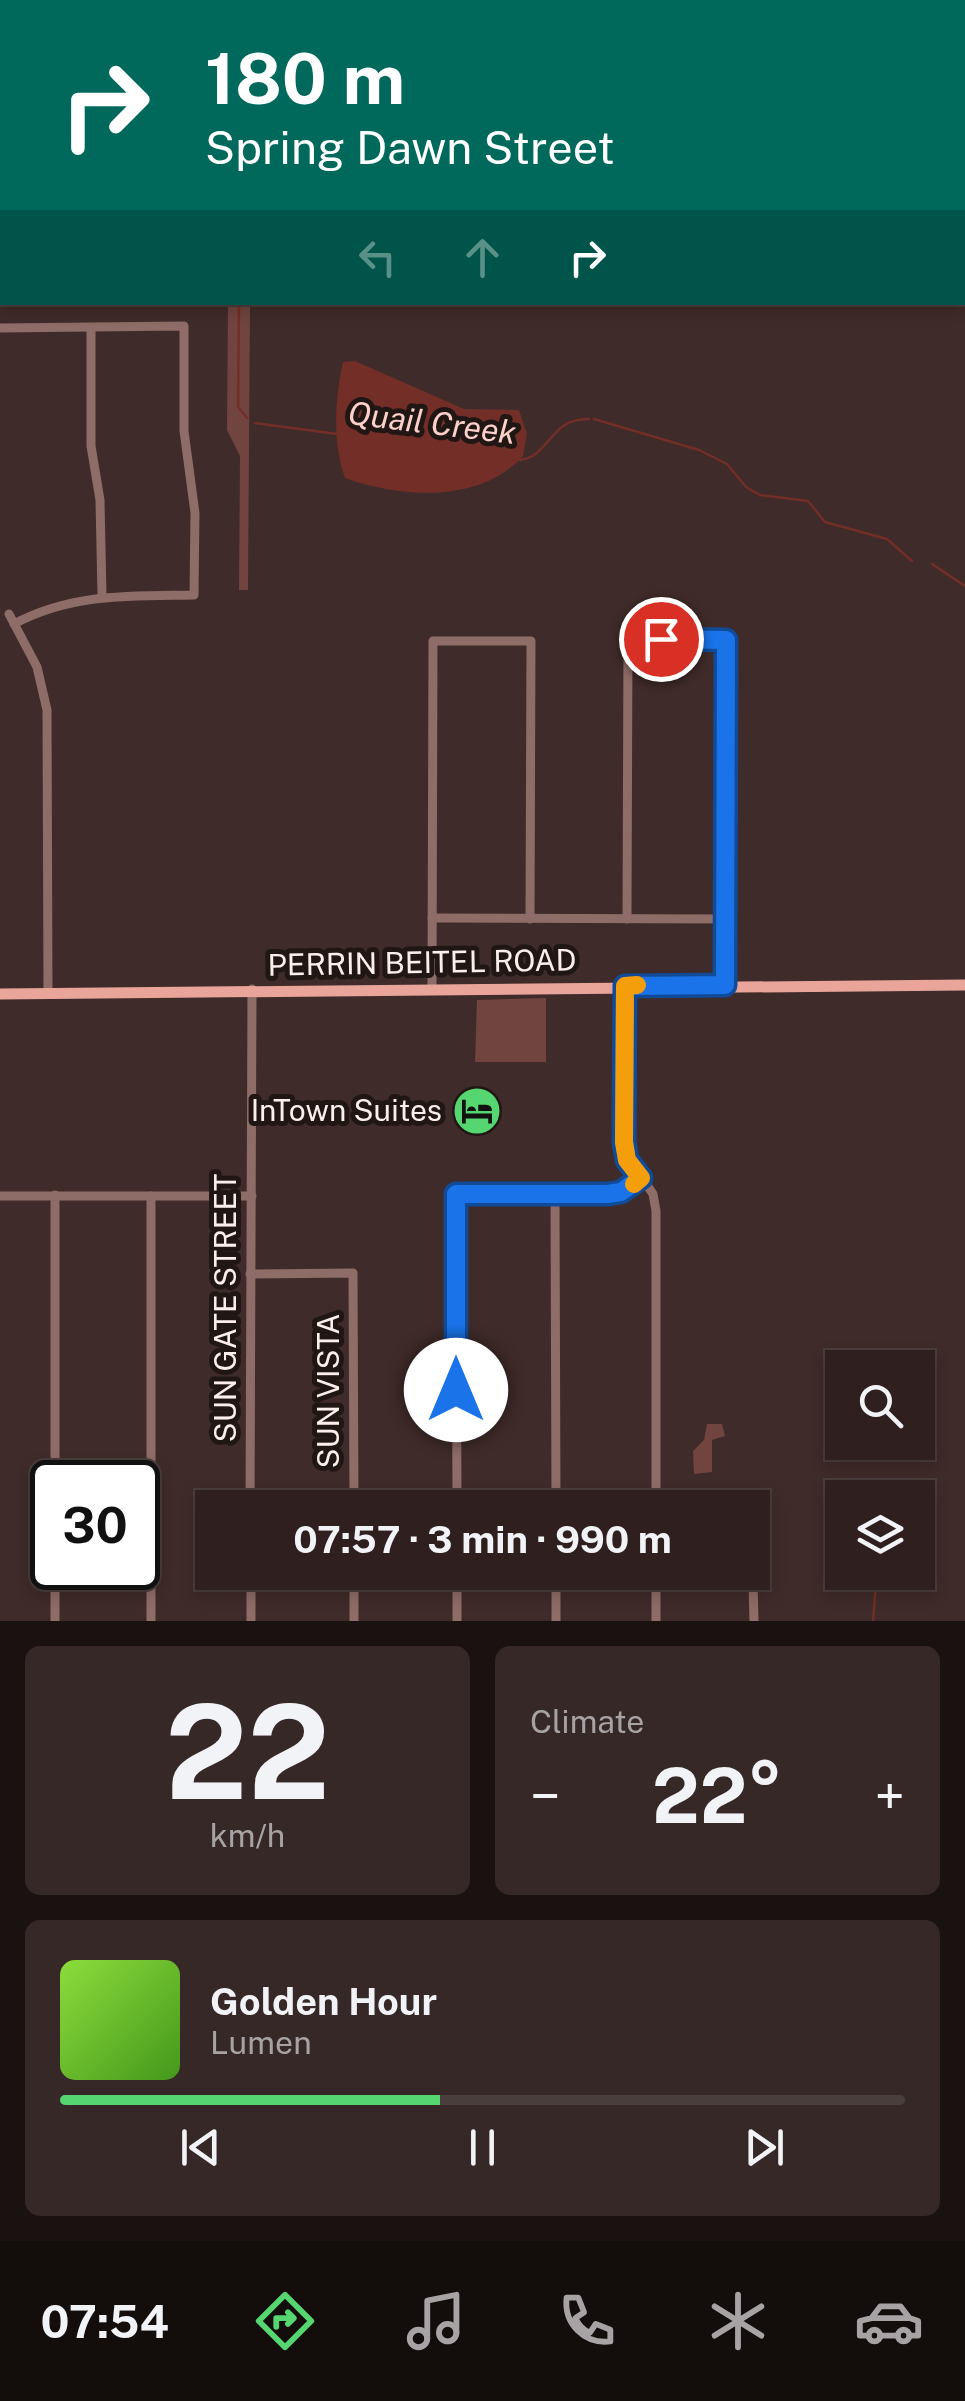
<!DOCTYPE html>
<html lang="en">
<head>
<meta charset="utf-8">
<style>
  :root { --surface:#2f201f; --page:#372828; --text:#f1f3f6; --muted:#a7a3a4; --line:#4a3e3d; --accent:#55d671 }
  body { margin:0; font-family:"Public Sans",sans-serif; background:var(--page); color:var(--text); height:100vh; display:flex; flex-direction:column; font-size:38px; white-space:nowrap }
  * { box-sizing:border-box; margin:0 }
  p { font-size:32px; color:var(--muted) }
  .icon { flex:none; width:55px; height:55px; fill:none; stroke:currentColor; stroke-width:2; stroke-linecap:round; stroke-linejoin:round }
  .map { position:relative; height:1621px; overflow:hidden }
  .details { display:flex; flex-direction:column; gap:25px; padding:25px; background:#1a1211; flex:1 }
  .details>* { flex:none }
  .top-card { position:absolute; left:0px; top:0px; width:965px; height:305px; box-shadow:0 5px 15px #0003,0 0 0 2px var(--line); background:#00695c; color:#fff; overflow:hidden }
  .controls { position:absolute; left:825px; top:1350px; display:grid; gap:20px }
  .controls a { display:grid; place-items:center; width:110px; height:110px; border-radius:0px; background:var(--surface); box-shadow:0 5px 15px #0003,0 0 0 2px var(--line); font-size:50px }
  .speed { position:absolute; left:30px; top:1460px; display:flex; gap:20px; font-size:50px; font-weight:700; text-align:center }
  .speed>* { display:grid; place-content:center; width:130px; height:130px; border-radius:50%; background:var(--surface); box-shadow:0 5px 15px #0003,0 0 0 2px var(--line); line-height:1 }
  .speed .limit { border:5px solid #111; border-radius:15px; background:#fff; color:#111 }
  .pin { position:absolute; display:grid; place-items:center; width:85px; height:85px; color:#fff; margin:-42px; border:5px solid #fff; border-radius:50%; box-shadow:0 2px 10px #0007 }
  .me { position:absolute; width:110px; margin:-55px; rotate:0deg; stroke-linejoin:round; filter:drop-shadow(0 0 8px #0008) }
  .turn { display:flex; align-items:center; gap:35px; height:210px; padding:0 40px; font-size:45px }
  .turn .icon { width:130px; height:130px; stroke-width:2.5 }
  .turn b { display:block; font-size:70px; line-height:85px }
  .lanes { display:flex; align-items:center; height:95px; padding:0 40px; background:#0003; justify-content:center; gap:50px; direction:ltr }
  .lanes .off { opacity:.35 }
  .big { font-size:75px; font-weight:700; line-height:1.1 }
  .details .tile { flex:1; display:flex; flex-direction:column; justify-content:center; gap:15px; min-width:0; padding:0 35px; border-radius:15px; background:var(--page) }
  .details .dial { align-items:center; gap:0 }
  .dial b { font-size:130px; line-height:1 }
  .song { display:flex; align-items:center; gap:30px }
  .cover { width:120px; height:120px; border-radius:15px; background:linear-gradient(135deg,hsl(90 70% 55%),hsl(100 70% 35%)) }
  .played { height:10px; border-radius:5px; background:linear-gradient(90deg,var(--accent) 45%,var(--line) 45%) }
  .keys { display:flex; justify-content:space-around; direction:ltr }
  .heat { display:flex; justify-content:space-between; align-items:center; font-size:55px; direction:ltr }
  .details .tiles { flex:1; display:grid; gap:25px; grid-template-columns:1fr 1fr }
  .tile:last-child { grid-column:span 2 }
  .trip { position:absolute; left:195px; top:1490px; width:575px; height:100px; border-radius:0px; background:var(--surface); box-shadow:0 5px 15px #0003,0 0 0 2px var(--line); font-weight:700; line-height:100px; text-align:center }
  .dock { display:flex; height:160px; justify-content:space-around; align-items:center; background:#130d0c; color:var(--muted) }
  .dock .icon { width:70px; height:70px }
  .dock .selected { color:var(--accent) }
  .dock b { font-size:45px; color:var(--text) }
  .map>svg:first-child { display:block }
</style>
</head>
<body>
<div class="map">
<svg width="965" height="1621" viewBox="0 0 965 1621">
  <rect width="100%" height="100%" fill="#3f2b29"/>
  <g fill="#71443f">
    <path d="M228,303H250L248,590H239L240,456L227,430Z"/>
    <path d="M546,998V1062H475L477,1000Z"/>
    <path d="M707,1424H722L725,1436L712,1440V1472L694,1474L693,1451L704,1440Z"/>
  </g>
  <path fill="#732e28" d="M355,361L464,409L519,410L527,434L523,456C480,504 401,498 345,478C332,442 335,399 343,362Z"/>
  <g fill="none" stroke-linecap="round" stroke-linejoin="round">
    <g stroke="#732e28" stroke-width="2.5">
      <path d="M242,2V0"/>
      <path d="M0,256H2"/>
      <path d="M239,302L238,407L247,418"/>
      <path d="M594,419L699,450L727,464L746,487L760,495L808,501L825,522L887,539L912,561"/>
      <path d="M255,423L337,434"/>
      <path d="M518,460C551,458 548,418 589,419"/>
      <path d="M932,564L965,586"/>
      <path d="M873,1621L876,1583"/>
    </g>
    <g stroke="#8e6c67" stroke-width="9">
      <path d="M123,0V2"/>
      <path d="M0,97H2"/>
      <path d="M0,328L184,326V431L195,513L194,595C130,596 72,593 14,624"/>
      <path d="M91,328V446L100,500L102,596"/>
      <path d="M9,614L37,667L47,710L48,994"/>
      <path d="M432,918L725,919"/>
      <path d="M627,919L628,639H726L725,985"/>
      <path d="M625,986L624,1151L653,1194L656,1211V1508"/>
      <path d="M432,987L433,641H531L530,919"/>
      <path d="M555,1194L556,1508"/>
      <path d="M55,1195V1482"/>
      <path d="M0,1196H252"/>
      <path d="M151,1196V1621"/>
      <path d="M250,1274L353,1273L354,1508"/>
      <path d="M250,1508L252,989"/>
      <path d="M457,1508L456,1194H607L621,1193L641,1178"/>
      <path d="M752,1543L754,1621"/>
      <path d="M55,1568V1621"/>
      <path d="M251,1572V1621"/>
      <path d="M354,1572V1621"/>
      <path d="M457,1572V1621"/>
      <path d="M556,1572V1621"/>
      <path d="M656,1621V1572"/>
    </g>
    <path stroke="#eaa59b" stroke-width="11" d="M0,994L965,985"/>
  </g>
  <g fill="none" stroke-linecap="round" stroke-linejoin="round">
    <g stroke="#114b97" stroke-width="25">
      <path id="route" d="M456,1390V1194H608L621,1192L641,1178L627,1160L624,1142L625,986L725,985L726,640L661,639"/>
    </g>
    <use href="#route" stroke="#1a73e8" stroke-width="18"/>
    <path stroke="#f59e0b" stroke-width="18" d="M634,1184L641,1178L627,1160L624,1142L625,986L637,985"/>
  </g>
  <defs>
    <g id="hotel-disc" transform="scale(2.5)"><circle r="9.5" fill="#55d671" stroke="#201715"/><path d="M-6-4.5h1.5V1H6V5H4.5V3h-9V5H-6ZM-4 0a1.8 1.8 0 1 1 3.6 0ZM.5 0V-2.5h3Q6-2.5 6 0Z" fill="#111"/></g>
  </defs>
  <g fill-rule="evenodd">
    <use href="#hotel-disc" x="477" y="1111"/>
  </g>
  <g text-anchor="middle" stroke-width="10" stroke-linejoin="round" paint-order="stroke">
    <g font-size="30" fill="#fceeec" stroke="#201715">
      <text transform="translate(422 963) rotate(-1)" y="10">PERRIN BEITEL ROAD</text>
      <text transform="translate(226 1308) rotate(-90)" y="10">SUN GATE STREET</text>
      <text transform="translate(329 1391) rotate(-90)" y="10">SUN VISTA</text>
    </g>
    <g font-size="30" fill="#fceeec" stroke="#201715" text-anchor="end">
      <text x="442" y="1121">InTown Suites</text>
    </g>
    <g font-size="32" font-style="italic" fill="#fdd1ca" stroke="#201715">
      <text transform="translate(432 423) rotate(7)" y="11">Quail Creek</text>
    </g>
  </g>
</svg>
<div class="controls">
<a><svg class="icon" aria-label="search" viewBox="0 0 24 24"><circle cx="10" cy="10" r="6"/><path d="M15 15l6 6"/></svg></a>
<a><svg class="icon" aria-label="layers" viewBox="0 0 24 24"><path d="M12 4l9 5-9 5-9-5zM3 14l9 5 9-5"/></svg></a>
</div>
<div class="speed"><div class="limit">30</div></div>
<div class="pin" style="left:661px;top:639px;background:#d93025"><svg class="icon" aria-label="arrive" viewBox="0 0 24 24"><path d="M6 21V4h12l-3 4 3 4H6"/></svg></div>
<svg class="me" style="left:456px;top:1390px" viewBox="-20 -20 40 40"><circle r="19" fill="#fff"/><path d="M0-13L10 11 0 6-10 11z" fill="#1a73e8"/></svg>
<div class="trip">07:57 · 3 min · 990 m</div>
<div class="top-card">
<div class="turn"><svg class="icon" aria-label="right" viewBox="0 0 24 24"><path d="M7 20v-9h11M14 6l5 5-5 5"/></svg><div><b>180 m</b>Spring Dawn Street</div></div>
<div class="lanes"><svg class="icon off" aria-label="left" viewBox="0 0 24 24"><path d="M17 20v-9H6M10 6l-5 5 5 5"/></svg><svg class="icon off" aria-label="ahead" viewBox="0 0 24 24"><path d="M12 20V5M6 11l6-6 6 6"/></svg><svg class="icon" aria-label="right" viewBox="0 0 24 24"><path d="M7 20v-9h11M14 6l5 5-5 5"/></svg></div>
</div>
</div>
<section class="details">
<div class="tiles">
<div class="tile dial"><b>22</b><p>km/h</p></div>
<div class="tile"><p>Climate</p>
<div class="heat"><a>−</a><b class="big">22°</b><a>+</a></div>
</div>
<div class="tile">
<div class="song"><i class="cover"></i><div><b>Golden Hour</b><p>Lumen</p></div></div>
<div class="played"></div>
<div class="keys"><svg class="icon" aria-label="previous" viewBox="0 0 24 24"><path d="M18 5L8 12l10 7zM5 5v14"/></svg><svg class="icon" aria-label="pause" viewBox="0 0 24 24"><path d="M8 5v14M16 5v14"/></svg><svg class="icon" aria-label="next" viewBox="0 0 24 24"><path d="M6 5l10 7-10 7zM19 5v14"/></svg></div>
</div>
</div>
</section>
<nav class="dock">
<b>07:54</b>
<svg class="icon selected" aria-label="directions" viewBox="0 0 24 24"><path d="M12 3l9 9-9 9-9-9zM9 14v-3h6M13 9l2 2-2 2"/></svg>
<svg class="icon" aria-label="music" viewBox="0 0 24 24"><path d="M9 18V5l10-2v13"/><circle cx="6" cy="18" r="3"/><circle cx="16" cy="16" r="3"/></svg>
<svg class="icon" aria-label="phone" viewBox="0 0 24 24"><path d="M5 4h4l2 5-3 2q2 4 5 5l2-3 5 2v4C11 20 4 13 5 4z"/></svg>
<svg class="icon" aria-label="climate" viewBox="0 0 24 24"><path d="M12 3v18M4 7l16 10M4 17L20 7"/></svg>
<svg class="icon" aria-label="car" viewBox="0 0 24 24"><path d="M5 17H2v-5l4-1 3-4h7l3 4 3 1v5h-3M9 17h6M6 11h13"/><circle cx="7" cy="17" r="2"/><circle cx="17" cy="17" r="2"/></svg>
</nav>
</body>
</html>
